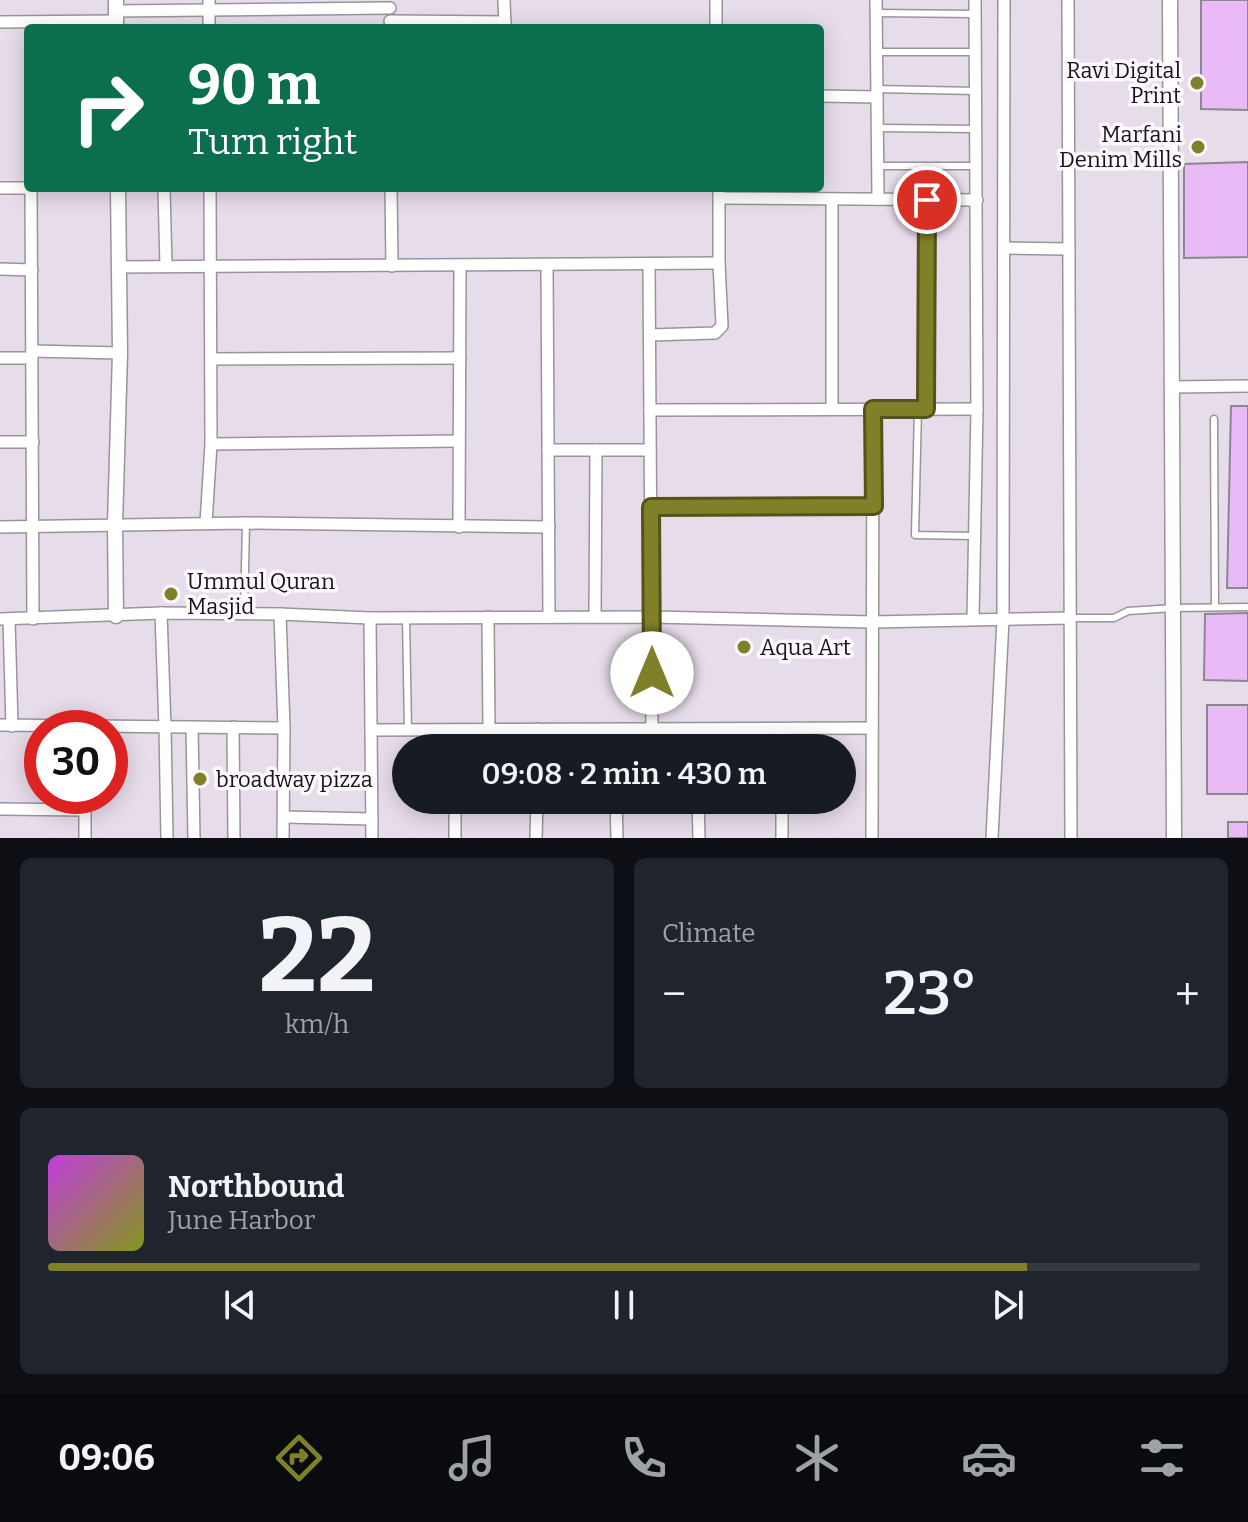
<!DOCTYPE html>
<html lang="en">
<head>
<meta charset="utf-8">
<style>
  :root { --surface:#171b24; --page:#20242c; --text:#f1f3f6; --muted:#9ea1a6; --line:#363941; --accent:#808028 }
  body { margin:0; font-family:Bitter,serif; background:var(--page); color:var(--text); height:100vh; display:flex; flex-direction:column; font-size:30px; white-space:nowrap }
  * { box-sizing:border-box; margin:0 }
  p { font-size:26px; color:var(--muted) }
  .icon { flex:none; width:44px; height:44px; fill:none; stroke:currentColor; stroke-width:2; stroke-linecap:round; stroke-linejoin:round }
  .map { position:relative; height:838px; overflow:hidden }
  .panel { display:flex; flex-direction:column; gap:20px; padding:20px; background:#0d0f14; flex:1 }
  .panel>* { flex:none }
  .guide { position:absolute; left:24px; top:24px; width:800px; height:168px; border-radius:8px; box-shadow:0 4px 20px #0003; background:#0b6e4f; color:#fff; overflow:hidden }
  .speed { position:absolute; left:24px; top:710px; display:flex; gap:16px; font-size:40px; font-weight:700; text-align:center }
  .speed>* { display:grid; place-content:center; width:104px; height:104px; border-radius:50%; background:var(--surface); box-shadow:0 4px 20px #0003; line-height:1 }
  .speed .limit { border:12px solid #d22; background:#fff; color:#111 }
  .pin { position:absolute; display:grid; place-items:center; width:68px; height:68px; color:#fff; margin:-34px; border:4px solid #fff; border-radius:50%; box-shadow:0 2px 8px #0007 }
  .me { position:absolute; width:88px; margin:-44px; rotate:0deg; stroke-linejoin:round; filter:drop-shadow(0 0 6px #0008) }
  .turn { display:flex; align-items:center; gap:28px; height:168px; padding:0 32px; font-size:36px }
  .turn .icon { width:104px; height:104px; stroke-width:2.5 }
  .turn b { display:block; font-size:56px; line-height:68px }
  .big { font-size:60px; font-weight:600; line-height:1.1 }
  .panel .card { flex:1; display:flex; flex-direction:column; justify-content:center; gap:12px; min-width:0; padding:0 28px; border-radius:12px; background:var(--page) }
  .panel .dial { align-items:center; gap:0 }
  .dial b { font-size:104px; line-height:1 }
  .song { display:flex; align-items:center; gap:24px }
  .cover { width:96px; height:96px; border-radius:12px; background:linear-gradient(135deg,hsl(290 70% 55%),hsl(70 70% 35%)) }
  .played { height:8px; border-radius:4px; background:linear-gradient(90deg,var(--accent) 85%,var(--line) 85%) }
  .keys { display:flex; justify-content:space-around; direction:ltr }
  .heat { display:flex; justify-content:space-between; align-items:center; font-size:44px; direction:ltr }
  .panel .tiles { flex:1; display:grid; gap:20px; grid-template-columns:1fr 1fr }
  .card:last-child { grid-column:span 2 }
  .trip { position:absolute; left:392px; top:734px; width:464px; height:80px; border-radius:40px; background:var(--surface); box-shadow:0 4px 20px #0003; font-weight:600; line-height:80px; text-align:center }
  .tabs { display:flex; height:128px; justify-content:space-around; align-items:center; background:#090b0e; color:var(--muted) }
  .tabs .icon { width:56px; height:56px }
  .tabs .active { color:var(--accent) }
  .tabs b { font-size:36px; color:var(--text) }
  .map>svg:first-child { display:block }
</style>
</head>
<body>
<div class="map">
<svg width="1248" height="838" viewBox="0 0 1248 838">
  <rect width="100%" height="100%" fill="#efeaf1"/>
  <path fill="#e7ddea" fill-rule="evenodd" d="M0,0H1248V838H0ZM28,28H820V188H28ZM42,728H110V796H42ZM406,748H842V800H406Z"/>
  <g fill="#e9baf5" stroke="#8b878d" stroke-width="2">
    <path d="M1201,0H1248V110L1201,109Z"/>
    <path d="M1248,162V257L1184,258V164Z"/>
    <path d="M1231,406H1248V588H1227Z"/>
    <path d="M1248,613V681L1204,680L1205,614Z"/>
    <rect x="1207" y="705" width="41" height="89"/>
    <rect x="1228" y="822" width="20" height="16"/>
  </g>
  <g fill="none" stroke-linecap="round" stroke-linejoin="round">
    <g stroke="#99949a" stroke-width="9">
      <g id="service">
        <path d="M876,13L975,14"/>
        <path d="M877,52H975"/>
        <path d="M877,89L976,91"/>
        <path d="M878,128L976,129"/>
        <path d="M878,166H977"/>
        <path d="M918,409L915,535L976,536"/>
        <path d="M1214,419L1215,607"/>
        <path d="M244,614L246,523"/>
        <path d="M406,618L408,730"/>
        <path d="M1070,618H1114L1128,611L1174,608L1248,607"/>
      </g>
    </g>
    <g stroke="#99949a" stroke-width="14">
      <g id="minor">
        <path d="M209,0V28"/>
        <path d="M504,0L505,27"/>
        <path d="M716,0V28"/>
        <path d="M876,0L878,199"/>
        <path d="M1068,0L1071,838"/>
        <path d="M116,11L390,8"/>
        <path d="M390,21L505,22"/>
        <path d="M0,22L116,21"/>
        <path d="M820,96L877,97"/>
        <path d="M0,188H28"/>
        <path d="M31,188L33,619"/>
        <path d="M164,188L166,266"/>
        <path d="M391,188L392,266"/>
        <path d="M719,198L977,200"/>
        <path d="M832,199V409"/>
        <path d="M1005,248L1069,249"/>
        <path d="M547,265L549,617"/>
        <path d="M649,265L652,729"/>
        <path d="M119,267L719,263"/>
        <path d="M0,269L32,270"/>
        <path d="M650,335L715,333L722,326L719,263V188"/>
        <path d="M32,351L120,353"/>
        <path d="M0,358H32"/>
        <path d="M211,359L460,358"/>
        <path d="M1172,387L1248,386"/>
        <path d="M926,409L927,200"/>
        <path d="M650,410L977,409"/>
        <path d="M0,442H33"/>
        <path d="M211,444L459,441"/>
        <path d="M548,450H650"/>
        <path d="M651,507L874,506"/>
        <path d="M206,523L211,444L210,188"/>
        <path d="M0,527L246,523L549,527"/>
        <path d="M459,527L460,266"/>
        <path d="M161,613L165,727L167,838"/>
        <path d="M280,614L284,728L283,838"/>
        <path d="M488,617L489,730"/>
        <path d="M595,617L596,450"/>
        <path d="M370,618L372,838"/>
        <path d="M0,619L161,613L280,614L370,618L652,617L872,622L1070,618"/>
        <path d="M9,619L12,726"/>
        <path d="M973,619L977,409L975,0"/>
        <path d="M0,725L284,728"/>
        <path d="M192,727L194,838"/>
        <path d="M233,727L234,838"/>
        <path d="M616,729V748"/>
        <path d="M697,729V748"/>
        <path d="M781,729V748"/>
        <path d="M371,730L872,728"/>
        <path d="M456,748V730"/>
        <path d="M537,748V729"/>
        <path d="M85,796V838"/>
        <path d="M616,800L617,838"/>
        <path d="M698,800L699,838"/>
        <path d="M782,800V838"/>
        <path d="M0,809L85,810"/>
        <path d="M284,817L372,819"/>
        <path d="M455,838V800"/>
        <path d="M536,838L537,800"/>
        <path d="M872,838L873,409"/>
        <path d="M992,838L1003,619L1004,0"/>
      </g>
    </g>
    <g stroke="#99949a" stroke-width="17">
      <g id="tertiary">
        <path d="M116,0V28"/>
        <path d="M1170,0L1174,838"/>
        <path d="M116,616L115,525L120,353L118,188"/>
      </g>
    </g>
    <use href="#service" stroke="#fff" stroke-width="6"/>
    <use href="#minor" stroke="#fff" stroke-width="11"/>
    <use href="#tertiary" stroke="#fff" stroke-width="14"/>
  </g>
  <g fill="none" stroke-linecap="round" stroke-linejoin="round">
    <g stroke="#53531a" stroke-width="20">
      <path id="route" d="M652,673L651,507L874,506L873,409H926L927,200"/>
    </g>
    <use href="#route" stroke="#808028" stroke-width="14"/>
  </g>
  <g fill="#808028" stroke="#fdf7fe" stroke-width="3">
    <circle cx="1197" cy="83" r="8"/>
    <circle cx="1198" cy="147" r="8"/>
    <circle cx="171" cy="594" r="8"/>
    <circle cx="744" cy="647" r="8"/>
    <circle cx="200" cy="779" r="8"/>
  </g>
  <g text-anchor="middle" stroke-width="7" stroke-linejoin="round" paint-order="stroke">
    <g font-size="22" fill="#151316" stroke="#fdf7fe" text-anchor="start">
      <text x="1181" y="78" text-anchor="end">Ravi Digital<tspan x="1181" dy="25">Print</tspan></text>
      <text x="1182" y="142" text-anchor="end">Marfani<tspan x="1182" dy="25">Denim Mills</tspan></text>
      <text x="187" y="589">Ummul Quran<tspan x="187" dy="25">Masjid</tspan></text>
      <text x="760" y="655">Aqua Art</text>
      <text x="216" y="787">broadway pizza</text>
    </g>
  </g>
</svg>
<div class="speed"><div class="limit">30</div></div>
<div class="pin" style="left:927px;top:200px;background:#d93025"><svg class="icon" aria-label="arrive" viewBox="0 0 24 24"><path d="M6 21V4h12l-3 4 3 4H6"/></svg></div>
<svg class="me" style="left:652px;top:673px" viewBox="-20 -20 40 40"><circle r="19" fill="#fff"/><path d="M0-13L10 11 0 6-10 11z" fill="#808028"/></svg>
<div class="trip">09:08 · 2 min · 430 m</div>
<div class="guide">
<div class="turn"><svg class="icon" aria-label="right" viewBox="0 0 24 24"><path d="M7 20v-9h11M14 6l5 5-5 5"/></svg><div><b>90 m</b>Turn right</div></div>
</div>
</div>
<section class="panel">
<div class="tiles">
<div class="card dial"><b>22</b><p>km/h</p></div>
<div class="card"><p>Climate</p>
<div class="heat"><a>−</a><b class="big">23°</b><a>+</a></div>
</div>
<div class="card">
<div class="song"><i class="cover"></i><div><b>Northbound</b><p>June Harbor</p></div></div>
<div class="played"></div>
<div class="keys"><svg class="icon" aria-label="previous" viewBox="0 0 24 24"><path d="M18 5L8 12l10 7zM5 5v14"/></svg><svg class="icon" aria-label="pause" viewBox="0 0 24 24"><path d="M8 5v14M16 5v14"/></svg><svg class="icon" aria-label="next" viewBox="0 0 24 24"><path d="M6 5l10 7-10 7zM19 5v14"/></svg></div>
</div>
</div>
</section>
<nav class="tabs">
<b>09:06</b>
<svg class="icon active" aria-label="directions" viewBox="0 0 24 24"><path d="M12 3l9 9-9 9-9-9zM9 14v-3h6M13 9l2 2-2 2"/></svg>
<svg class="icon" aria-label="music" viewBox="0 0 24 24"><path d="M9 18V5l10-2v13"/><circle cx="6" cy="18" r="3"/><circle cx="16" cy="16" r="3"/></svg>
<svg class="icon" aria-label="phone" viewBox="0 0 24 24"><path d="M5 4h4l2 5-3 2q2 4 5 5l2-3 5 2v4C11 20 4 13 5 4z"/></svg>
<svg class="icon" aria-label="climate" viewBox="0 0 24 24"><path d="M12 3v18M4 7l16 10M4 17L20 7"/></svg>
<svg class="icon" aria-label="car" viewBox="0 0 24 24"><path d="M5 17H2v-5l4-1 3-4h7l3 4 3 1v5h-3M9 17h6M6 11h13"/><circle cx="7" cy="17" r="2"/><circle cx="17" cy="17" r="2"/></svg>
<svg class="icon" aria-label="filters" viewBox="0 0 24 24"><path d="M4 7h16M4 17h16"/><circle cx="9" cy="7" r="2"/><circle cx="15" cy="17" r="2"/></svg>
</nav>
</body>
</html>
